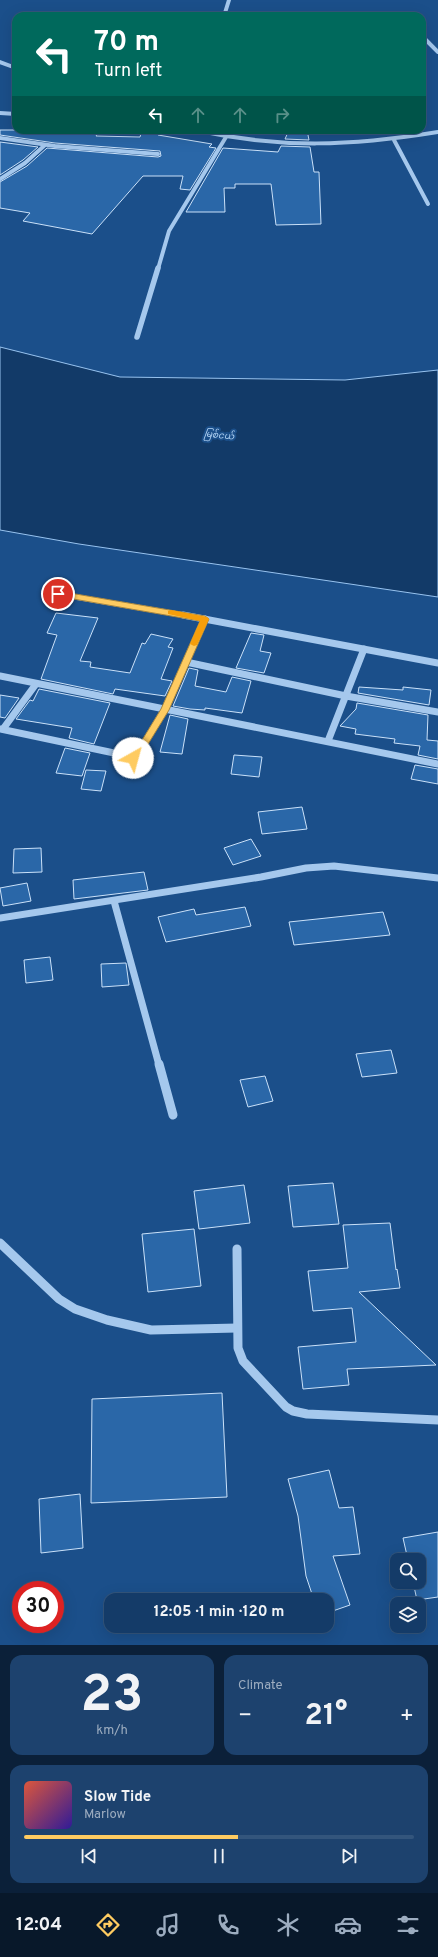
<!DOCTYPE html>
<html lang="en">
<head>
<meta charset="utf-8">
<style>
  :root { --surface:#143b68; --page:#1d426e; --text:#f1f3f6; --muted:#9dadc0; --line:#33557c; --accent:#fecb61 }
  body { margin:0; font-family:Overpass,"Noto Sans Myanmar",sans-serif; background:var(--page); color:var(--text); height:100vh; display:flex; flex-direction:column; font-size:15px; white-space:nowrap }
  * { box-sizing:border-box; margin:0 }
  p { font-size:13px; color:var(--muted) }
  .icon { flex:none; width:22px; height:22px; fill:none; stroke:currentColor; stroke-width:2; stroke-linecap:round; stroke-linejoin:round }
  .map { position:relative; height:1645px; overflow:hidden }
  .sheet { display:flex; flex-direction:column; gap:10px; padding:10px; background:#0b2039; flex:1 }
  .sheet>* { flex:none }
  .top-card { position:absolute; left:12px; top:12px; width:414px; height:122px; border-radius:12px; box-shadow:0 4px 16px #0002,0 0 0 1px var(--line); background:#00695c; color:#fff; overflow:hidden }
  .buttons { position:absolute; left:390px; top:1553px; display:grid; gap:8px }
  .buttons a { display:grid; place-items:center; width:36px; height:36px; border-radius:8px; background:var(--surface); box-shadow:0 4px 16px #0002,0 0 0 1px var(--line); font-size:20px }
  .speed { position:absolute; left:12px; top:1581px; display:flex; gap:8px; font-size:20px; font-weight:700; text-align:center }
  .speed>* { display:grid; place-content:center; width:52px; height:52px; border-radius:50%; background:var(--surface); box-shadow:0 4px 16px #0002,0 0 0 1px var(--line); line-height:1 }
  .speed .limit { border:6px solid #d22; background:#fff; color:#111 }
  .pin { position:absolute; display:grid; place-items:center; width:34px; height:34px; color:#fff; margin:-17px; border:2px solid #fff; border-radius:50%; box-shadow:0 1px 4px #0007 }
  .me { position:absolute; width:44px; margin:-22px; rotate:38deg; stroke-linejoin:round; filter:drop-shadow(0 0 3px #0008) }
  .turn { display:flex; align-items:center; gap:14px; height:84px; padding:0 16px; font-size:18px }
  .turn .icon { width:52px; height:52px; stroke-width:2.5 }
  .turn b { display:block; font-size:28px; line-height:34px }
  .lanes { display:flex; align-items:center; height:38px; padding:0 16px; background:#0003; justify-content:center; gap:20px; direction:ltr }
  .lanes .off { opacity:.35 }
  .big { font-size:30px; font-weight:700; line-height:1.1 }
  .sheet .tile { flex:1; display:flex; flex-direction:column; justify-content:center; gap:6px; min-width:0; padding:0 14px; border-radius:12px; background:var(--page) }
  .sheet .dial { align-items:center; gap:0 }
  .dial b { font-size:52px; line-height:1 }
  .song { display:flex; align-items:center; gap:12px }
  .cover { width:48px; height:48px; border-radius:6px; background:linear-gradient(135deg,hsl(10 70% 55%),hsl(250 70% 35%)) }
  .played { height:4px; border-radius:2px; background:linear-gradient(90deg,var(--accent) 55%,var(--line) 55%) }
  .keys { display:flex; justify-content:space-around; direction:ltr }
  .heat { display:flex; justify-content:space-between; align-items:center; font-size:22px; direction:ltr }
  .sheet .tiles { flex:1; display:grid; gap:10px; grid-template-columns:1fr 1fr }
  .tile:last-child { grid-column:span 2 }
  .trip { position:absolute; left:104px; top:1593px; width:230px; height:40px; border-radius:12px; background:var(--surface); box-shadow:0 4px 16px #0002,0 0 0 1px var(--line); font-weight:700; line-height:40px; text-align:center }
  .dock { display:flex; height:64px; justify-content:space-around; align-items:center; background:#08182a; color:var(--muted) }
  .dock .icon { width:28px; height:28px }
  .dock .current { color:var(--accent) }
  .dock b { font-size:18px; color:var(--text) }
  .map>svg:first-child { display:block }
</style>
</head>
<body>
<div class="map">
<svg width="438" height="1645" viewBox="0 0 438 1645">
  <rect width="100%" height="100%" fill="#1b4f8a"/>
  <path fill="#123a68" stroke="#98c3ef" d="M0,347L120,377L345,380L438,370V597L79,544L0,530Z"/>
  <g fill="#2a67a8" stroke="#cae1f9">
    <path d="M0,130H100L96,136L140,137L142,130H160L158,135L212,144L209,147L216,148L190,190L180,189L183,176H143L92,234L23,221L30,213L0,208V182L27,166L47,148L158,157L161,156L160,151L55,143L0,135Z"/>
    <path d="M289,130H307L309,140L285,139Z"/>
    <path d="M0,142L38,147L23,160L0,175Z"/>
    <path d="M281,146L310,147L314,172H319L321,224L276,225L271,184H235V188H224L225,212H186L223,148L278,152Z"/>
    <path d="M56,613L98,618L80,661L91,662L90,667L130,673L142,643L145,644L151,634L173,639L168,647L173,648L161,679L172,681L165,696L115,689L113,694L41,679L57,635L47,633Z"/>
    <path d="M251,633L264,635L260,651L271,653L264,673L236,668Z"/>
    <path d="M189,668L198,670L195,686L226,692L232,677L251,681L242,713L205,708V710L190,709L173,706Z"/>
    <path d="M359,687L403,690V687L431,690L429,705L358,693Z"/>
    <path d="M39,689L110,703L94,744L69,738L72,728L16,719L30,700L33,701Z"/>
    <path d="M0,695L19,698L5,718L0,717Z"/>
    <path d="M357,703L428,715L427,740L438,741V759L418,755L420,746L394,743L395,739L355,734L356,729L340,726L356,709Z"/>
    <path d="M170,715L188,719L182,754L160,752Z"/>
    <path d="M65,748L90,753L82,776L56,773Z"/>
    <path d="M234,755L262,757L259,777L231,774Z"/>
    <path d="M415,765L438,769V784L411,779Z"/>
    <path d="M86,770L106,771L101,791L81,789Z"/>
    <path d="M302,807L307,829L262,834L258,812Z"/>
    <path d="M251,839L261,856L233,865L224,848Z"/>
    <path d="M41,848L42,872L13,873L14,849Z"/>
    <path d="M144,872L148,890L74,899L73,880Z"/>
    <path d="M27,883L31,901L3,906L0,888Z"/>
    <path d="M245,907L251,926L166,942L158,917L194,909L196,915Z"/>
    <path d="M383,912L390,935L294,945L289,922Z"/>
    <path d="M50,957L53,980L26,983L24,960Z"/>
    <path d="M126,963L129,985L102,987L101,964Z"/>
    <path d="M391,1050L397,1073L362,1077L356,1054Z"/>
    <path d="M265,1076L273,1101L248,1107L240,1080Z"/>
    <path d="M333,1183L339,1224L293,1227L288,1186Z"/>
    <path d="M244,1185L250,1223L199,1229L194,1191Z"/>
    <path d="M390,1223L396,1270L397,1269L400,1288L359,1292L436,1365L347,1369L349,1385L303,1389L298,1347L356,1342L352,1308L313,1311L308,1271L348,1268L343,1225Z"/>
    <path d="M194,1229L201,1286L148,1292L142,1234Z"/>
    <path d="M222,1393L227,1497L91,1503L92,1399Z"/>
    <path d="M329,1470L339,1508L353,1507L360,1554L333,1556L350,1605L327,1613V1600H314L306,1576L298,1516L288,1479Z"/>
    <path d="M80,1494L83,1548L41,1553L39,1499Z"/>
    <path d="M438,1532V1597L417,1600L413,1582H419V1560H408L403,1538Z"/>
  </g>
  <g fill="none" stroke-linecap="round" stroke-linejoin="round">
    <g stroke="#a5c8ed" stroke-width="4">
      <path d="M224,16L229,0"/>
      <path d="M425,39L438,52"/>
      <path d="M0,62L16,68"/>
      <path d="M0,113L16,114"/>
      <path d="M195,130C281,149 352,146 438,132"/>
      <path d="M0,138L55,146L158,154"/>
      <path d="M394,140L428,204"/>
      <path d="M0,179L25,163L45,145"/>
      <path d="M158,269L169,231L226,137"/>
    </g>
    <g stroke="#a5c8ed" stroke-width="5.5">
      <path d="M137,337L158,268"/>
      <path d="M58,594L189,616"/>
    </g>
    <g stroke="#a5c8ed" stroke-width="7">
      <path d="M183,615L438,663"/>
      <path d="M186,662L346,696L438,712"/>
      <path d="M0,676L438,764"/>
      <path d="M0,729L133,757L139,752L165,709L205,619"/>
      <path d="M3,729L36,684"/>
      <path d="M328,741L364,649"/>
      <path d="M114,901L159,1065"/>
      <path d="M0,918L261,877L306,868L334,866L438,878"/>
    </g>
    <g stroke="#a5c8ed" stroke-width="9">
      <path d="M159,1064L173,1115"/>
      <path d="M0,1243L59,1299L75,1309L107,1320L151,1330L237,1328"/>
      <path d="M237,1249L238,1348L243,1361L286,1407L293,1411L307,1414L438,1420"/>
    </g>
  </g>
  <path fill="#fecb61" stroke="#a5843f" d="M58,591L205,616L209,619L169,710L142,754L133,761L129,758L136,750L161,709L200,621L56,596V592Z"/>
  <path fill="#f59e0b" d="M171,610L207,617L209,619L197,645L194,646L190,644L200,621L168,614V611Z"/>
  <g text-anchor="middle" stroke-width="4" stroke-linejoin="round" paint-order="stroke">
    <g font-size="9" font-style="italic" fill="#b1d2f4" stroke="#1b4f8a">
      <text transform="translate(219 435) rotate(6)" y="3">မြစ်ငယ်</text>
    </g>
  </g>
</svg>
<div class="buttons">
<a><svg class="icon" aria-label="search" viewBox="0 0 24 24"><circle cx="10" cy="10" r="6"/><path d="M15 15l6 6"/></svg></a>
<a><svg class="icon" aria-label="layers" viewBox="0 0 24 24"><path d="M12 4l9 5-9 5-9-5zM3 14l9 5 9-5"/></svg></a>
</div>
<div class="speed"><div class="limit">30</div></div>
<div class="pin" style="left:58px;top:594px;background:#d93025"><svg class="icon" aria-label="arrive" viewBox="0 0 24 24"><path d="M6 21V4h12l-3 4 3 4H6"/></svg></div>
<svg class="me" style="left:133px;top:758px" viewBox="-20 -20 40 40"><circle r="19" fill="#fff"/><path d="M0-13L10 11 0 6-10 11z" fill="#fecb61"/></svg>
<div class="trip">12:05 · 1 min · 120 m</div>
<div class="top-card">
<div class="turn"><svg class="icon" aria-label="left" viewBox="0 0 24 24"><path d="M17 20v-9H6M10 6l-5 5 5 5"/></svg><div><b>70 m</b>Turn left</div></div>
<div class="lanes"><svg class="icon" aria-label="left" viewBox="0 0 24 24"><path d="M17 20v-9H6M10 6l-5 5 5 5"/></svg><svg class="icon off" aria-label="ahead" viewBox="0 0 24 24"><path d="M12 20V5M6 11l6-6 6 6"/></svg><svg class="icon off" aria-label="ahead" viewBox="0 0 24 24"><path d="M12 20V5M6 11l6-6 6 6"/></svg><svg class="icon off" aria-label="right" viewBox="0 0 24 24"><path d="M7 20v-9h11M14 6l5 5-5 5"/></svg></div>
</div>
</div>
<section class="sheet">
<div class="tiles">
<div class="tile dial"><b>23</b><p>km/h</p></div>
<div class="tile"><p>Climate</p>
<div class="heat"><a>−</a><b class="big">21°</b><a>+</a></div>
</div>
<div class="tile">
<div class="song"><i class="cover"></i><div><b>Slow Tide</b><p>Marlow</p></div></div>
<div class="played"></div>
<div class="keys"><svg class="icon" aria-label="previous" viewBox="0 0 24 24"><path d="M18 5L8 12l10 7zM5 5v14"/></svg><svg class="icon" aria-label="pause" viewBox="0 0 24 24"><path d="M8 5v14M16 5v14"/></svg><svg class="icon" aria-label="next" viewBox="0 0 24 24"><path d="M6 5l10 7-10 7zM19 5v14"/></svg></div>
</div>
</div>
</section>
<nav class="dock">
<b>12:04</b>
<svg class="icon current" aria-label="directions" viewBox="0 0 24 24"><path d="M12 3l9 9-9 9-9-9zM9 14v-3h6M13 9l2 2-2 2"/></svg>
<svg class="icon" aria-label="music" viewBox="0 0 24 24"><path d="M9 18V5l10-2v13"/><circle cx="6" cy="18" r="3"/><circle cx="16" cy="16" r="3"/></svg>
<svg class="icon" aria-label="phone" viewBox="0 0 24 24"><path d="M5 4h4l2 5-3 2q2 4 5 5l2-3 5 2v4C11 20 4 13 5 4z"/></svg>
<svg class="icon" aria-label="climate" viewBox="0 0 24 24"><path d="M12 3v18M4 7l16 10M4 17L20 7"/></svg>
<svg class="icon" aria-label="car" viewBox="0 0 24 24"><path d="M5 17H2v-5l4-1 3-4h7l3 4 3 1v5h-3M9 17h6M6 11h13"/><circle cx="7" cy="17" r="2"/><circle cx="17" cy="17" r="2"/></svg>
<svg class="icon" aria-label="filters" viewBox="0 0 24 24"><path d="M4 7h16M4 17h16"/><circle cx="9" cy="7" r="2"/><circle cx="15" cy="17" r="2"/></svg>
</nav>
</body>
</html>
